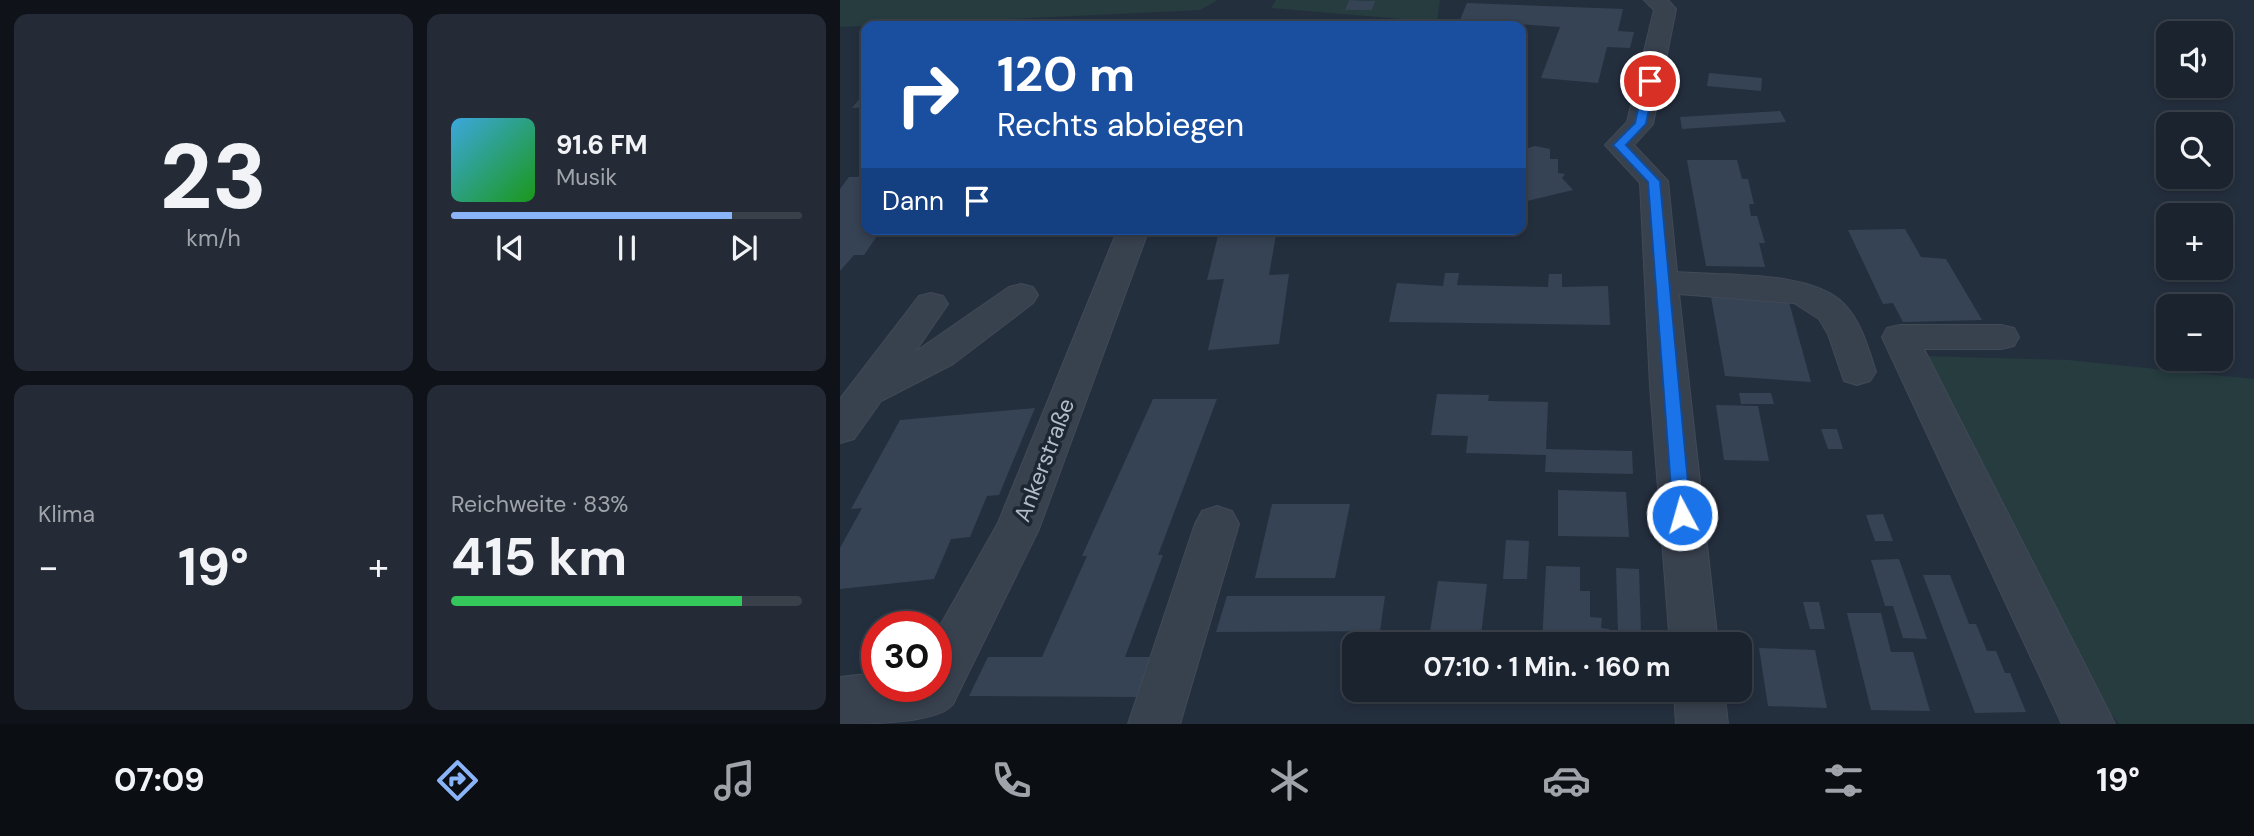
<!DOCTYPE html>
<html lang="de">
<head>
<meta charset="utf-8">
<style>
  :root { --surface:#1b232e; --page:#242b36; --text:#f1f3f6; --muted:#a0a4aa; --line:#39404a; --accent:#8ab4f8 }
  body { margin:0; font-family:"DM Sans",sans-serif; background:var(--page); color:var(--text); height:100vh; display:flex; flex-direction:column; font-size:26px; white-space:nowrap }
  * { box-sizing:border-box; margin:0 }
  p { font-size:23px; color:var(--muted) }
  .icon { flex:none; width:38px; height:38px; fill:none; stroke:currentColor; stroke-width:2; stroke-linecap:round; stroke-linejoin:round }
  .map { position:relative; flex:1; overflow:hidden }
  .details { display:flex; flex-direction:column; gap:14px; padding:14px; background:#0f1319; width:840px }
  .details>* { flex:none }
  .top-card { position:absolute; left:21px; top:21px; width:665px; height:214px; border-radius:14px; box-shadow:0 4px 10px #0003,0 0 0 2px var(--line); background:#1a4fa0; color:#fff; overflow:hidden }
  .buttons { position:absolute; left:1316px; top:21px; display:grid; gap:14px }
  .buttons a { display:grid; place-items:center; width:77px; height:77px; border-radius:14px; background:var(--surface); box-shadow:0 4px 10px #0003,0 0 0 2px var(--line); font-size:35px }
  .speed { position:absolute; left:21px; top:611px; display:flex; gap:14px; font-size:35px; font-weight:700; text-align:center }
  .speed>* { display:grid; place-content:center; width:91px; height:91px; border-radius:50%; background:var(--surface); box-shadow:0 4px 10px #0003,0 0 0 2px var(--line); line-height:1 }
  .speed .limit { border:10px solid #d22; background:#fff; color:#111 }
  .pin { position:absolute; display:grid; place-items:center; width:60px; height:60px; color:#fff; margin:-30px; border:4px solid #fff; border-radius:50%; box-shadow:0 2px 7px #0007 }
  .me { position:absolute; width:77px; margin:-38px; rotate:354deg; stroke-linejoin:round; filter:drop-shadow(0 0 5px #0008) }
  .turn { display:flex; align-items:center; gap:24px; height:147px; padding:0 21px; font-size:32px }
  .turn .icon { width:91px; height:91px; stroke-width:2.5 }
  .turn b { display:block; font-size:49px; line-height:60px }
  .then { display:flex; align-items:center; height:66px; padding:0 21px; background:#0003; gap:14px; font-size:26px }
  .big { font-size:52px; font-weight:700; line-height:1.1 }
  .details .card { flex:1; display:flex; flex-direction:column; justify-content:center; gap:10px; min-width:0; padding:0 24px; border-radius:14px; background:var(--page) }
  .details .dial { align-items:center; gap:0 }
  .dial b { font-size:91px; line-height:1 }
  .song { display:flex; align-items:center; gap:21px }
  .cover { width:84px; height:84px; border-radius:10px; background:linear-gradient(135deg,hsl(200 70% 55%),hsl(120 70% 35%)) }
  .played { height:7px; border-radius:4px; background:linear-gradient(90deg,var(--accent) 80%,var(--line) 80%) }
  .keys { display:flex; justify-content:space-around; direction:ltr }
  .heat { display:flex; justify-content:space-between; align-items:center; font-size:38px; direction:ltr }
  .charge { height:10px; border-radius:5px; background:linear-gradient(90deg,#34c759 83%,var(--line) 0) }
  .details .tiles { flex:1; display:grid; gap:14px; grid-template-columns:repeat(2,1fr) }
  .trip { position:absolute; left:502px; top:632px; width:410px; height:70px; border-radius:14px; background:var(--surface); box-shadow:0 4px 10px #0003,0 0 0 2px var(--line); font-weight:700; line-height:70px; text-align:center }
  .tabs { display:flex; height:112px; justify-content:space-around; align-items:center; background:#0b0e12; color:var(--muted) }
  .tabs .icon { width:49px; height:49px }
  .tabs .on { color:var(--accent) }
  .tabs b { font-size:32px; color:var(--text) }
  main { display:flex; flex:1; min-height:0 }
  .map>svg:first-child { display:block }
</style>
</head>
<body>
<main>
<section class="details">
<div class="tiles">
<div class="card dial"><b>23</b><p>km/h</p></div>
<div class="card">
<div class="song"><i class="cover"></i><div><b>91.6 FM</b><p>Musik</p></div></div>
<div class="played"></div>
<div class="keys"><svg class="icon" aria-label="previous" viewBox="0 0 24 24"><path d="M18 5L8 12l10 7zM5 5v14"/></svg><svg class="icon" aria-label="pause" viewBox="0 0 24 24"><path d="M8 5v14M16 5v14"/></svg><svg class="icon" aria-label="next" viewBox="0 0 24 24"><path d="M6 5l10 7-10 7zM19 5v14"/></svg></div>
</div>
<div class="card"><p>Klima</p>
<div class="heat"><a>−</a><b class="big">19°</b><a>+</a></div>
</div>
<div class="card"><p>Reichweite · 83%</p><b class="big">415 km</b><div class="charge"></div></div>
</div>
</section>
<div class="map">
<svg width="1414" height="724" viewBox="0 0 1414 724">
  <rect width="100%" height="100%" fill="#242f3e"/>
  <g fill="#263c3f">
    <path d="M0,0H378L360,10L0,27Z"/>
    <path d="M436,0H600L597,22L431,8Z"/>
    <path d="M1081,356L1228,360L1414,379V724H1279L1253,693Z"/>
  </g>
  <g fill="#364354">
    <path d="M509,0L522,1H535L532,10H505Z"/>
    <path d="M627,3L783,9L778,31L794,32L790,48L767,47L758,83L701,78L720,27L620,20Z"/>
    <path d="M869,73L922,78L921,91L867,86Z"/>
    <path d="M26,88V107L12,108L22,96H18Z"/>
    <path d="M940,111L946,122L842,129L840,117Z"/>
    <path d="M695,146L710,149V159H718V173L725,174L722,178L733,190L687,201L681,194V150Z"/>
    <path d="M847,160H897L902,179H908L914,204H909L911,216H917L925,243H919L925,267L866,266Z"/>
    <path d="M26,167V229H48L44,236H37L24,255H14L0,271V189L9,177H18Z"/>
    <path d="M401,229H437L429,275L449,274L439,344L368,350L384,279L367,280L379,232Z"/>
    <path d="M1065,229L1081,257L1106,259L1142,320L1063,322L1053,303L1043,304L1008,230Z"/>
    <path d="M605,273H619L617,285L708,287L709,274H722V287L768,286L770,325L549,322L557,283L603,286Z"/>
    <path d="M870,291L947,295L971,382L885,376Z"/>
    <path d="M899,393H931L934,404H901Z"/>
    <path d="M597,394L649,395L648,401L708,402L706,449L792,451L793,474L705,472L706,455L626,453L628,436L591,435Z"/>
    <path d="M313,399H377L318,555H323L285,657H313L299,697L129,696L148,657H202L247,556H242Z"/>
    <path d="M876,405L918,406L929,461L884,460Z"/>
    <path d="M195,408L159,495L147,496L130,537L111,539L94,579L0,589V548L22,508L11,509L60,420Z"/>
    <path d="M981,429H997L1003,449H988Z"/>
    <path d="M718,490L786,492L789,537L718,536Z"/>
    <path d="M432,504H510L495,578H415Z"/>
    <path d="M1043,514L1053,541H1035L1026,515Z"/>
    <path d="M666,540L689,541L687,579H663Z"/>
    <path d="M1059,559L1087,639L1063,638L1053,606H1045L1031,560Z"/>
    <path d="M706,566L740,567V591H750V617L762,618L761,628L769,629L770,644H702Z"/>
    <path d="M776,568L799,569L801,632L778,631Z"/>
    <path d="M1083,575H1110L1129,624H1136L1147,651H1156L1165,673H1170L1186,712L1135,713Z"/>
    <path d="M598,581L647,584L640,644H588Z"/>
    <path d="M387,596H545L540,631L376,632Z"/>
    <path d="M963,602H979L985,629H970Z"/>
    <path d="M1007,613H1041L1051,652H1073L1090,711L1031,710Z"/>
    <path d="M919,648L975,650L987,708L928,706Z"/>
  </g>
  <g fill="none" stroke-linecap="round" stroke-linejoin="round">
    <g stroke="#414a57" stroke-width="2">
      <g id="minor">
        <path d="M804,0H828L836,9L813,124L794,145L828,181L837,272C882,276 972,270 1004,304C1022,323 1028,348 1036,372L1030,381L1017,385L1004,381L988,334L979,319L954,303L839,294L878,644H830L810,385L800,183L765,145L787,122L814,10Z"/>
        <path d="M278,229H309L199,529L113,704C99,724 25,724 0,724V677L37,673V686H96V633L158,523Z"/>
        <path d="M181,284L193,287L198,295L193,303L113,364L41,401L14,439L0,443V399L79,296L91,293L103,296L108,304L75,352L169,287Z"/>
        <path d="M1060,325H1161L1174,328L1179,337L1174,346L1161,349H1084L1275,724H1222L1042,337L1047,328Z"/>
        <path d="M377,506L392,511L399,524L340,724H288L355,524L362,511Z"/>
        <path d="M834,690H884L888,724H836Z"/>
      </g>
    </g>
    <use href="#minor" fill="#38414e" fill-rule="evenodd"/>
  </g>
  <path fill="#1a73e8" stroke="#114b97" stroke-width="2" d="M810,78L815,81L806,124L786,145L820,181L851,515L849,520H835L833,515L808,182L773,145L795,123L804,81Z"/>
  <g text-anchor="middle" stroke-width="7" stroke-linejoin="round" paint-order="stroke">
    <g font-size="23" fill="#b4bcc9" stroke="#1d2633">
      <text transform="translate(204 460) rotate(-69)" y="8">Ankerstraße</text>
    </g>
  </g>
</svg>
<div class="buttons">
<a><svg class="icon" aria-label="sound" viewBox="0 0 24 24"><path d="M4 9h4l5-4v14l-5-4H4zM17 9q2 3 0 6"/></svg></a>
<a><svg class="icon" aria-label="search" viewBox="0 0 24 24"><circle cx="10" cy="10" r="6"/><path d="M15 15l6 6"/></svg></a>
<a>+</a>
<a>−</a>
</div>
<div class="speed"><div class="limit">30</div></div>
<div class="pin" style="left:810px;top:81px;background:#d93025"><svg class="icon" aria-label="arrive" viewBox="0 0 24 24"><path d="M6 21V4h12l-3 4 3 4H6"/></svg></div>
<svg class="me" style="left:842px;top:515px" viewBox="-20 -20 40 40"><circle r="17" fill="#1a73e8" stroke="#fff" stroke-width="3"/><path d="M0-11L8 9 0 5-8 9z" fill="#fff"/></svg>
<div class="trip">07:10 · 1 Min. · 160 m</div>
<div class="top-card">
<div class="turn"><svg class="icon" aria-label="right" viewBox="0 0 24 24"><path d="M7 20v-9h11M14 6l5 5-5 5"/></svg><div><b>120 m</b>Rechts abbiegen</div></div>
<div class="then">Dann<svg class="icon" aria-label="arrive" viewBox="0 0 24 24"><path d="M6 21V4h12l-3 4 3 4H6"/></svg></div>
</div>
</div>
</main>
<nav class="tabs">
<b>07:09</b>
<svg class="icon on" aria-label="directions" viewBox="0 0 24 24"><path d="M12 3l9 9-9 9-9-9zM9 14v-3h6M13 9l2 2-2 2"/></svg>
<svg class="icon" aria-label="music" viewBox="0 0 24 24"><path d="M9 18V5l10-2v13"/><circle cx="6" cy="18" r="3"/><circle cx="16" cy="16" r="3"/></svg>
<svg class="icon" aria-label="phone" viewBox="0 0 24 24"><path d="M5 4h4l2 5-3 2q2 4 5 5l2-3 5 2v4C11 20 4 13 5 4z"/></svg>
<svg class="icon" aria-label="climate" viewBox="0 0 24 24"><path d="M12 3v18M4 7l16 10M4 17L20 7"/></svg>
<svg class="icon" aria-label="car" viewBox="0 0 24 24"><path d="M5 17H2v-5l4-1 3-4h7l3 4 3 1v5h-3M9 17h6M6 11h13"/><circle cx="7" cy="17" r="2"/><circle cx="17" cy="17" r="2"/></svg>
<svg class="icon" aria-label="filters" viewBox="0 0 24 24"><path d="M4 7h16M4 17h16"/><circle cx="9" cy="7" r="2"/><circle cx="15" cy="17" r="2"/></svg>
<b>19°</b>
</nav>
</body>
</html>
